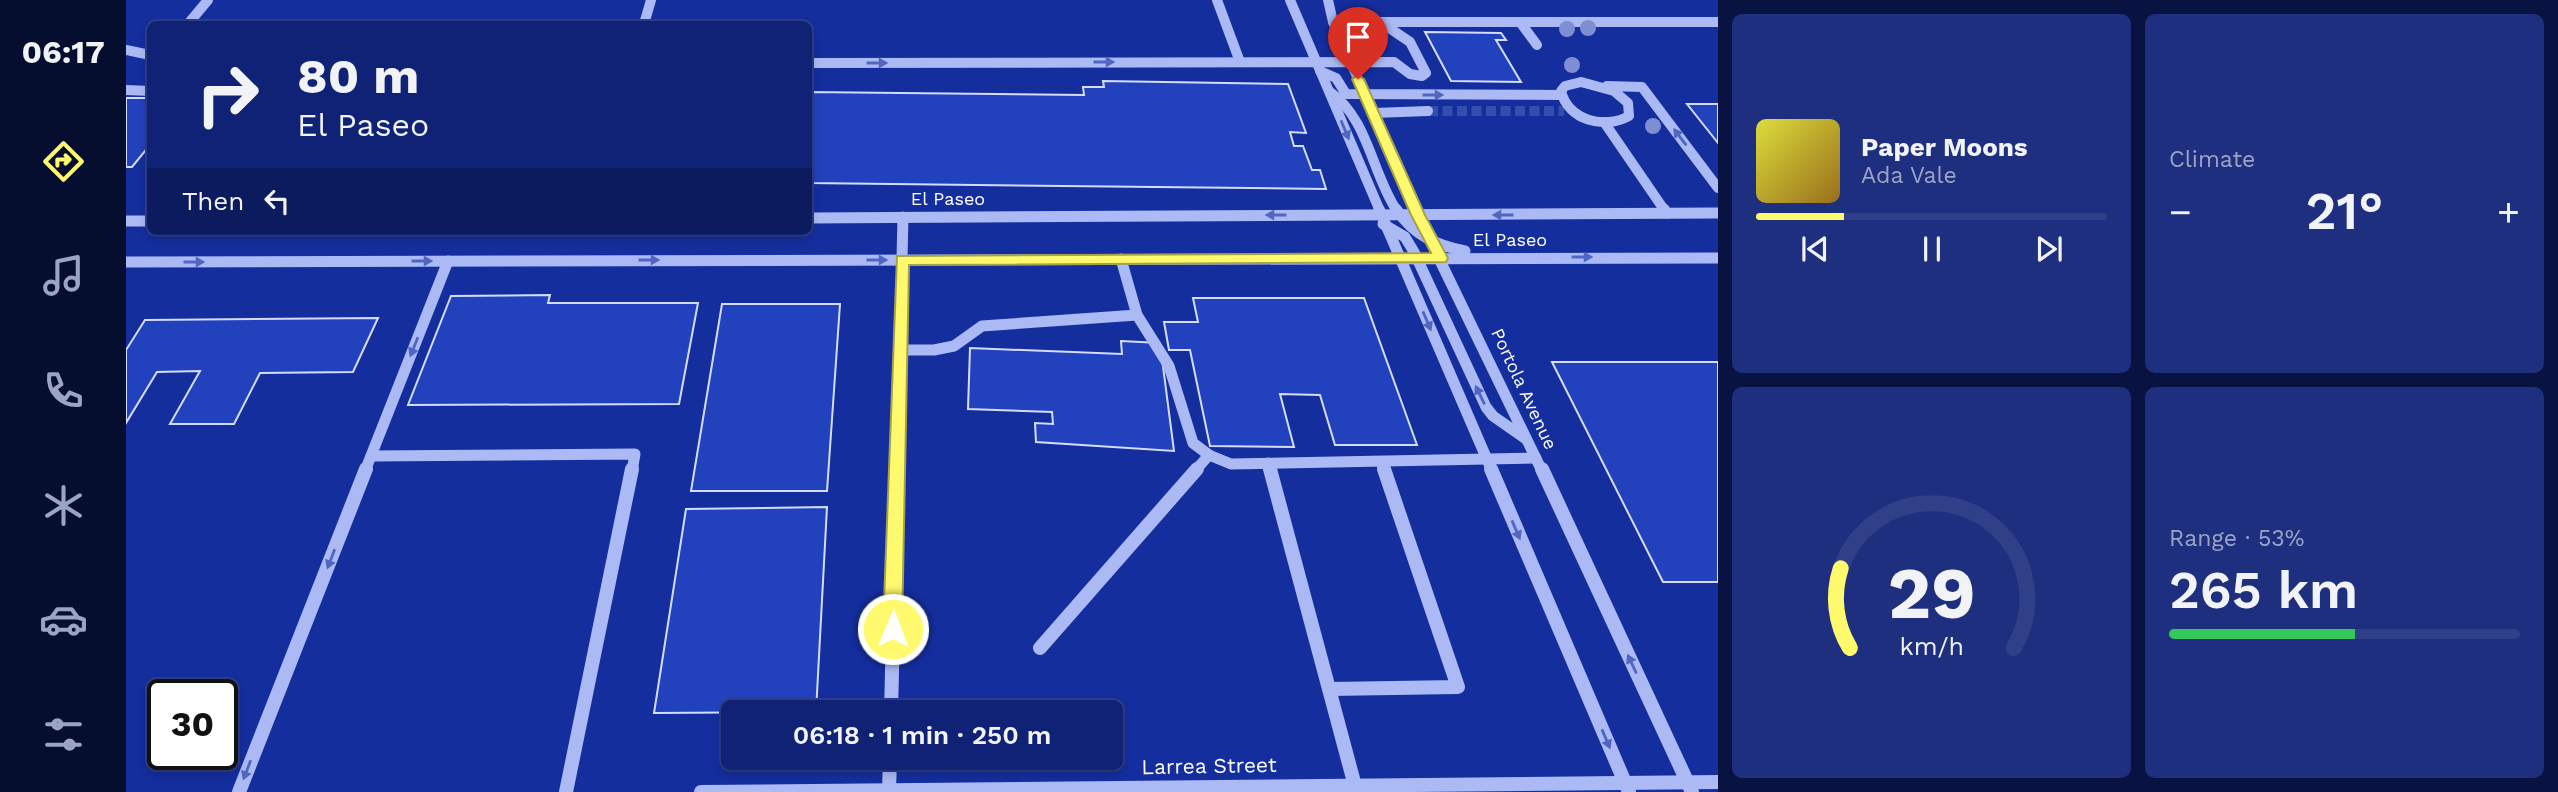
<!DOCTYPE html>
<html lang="en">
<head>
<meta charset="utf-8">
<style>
  :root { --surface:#0f2276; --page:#1d2f7e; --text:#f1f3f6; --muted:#9ba4c5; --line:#2f3f88; --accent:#fff96e }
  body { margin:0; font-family:"Work Sans",sans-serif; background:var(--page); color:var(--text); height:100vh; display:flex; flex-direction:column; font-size:26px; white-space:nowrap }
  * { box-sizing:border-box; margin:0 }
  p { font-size:23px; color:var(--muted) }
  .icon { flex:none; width:38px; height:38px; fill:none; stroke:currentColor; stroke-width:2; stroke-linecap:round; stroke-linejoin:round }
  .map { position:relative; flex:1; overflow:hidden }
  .side { display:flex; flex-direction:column; gap:14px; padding:14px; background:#081341; width:840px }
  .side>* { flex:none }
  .top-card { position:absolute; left:21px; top:21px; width:665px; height:214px; border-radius:10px; box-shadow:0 4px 10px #0003,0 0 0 2px var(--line); background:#0f2276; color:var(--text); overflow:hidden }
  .speed { position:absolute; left:21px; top:679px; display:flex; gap:14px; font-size:35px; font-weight:700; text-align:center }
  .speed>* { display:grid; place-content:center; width:91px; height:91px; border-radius:50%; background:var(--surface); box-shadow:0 4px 10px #0003,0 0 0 2px var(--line); line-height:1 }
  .speed .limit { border:4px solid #111; border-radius:10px; background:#fff; color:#111 }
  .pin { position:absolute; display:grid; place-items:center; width:60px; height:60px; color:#fff; margin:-72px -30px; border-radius:50% 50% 50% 0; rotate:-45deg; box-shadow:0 0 7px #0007 }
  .pin .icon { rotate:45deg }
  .me { position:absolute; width:77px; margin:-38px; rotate:1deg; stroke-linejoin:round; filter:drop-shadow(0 0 5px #0008) }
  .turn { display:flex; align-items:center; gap:24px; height:147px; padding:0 35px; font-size:32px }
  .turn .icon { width:91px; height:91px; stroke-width:2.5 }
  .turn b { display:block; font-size:49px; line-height:60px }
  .then { display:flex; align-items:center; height:66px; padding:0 35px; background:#0003; gap:14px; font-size:26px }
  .big { font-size:52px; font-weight:600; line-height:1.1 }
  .side .tile { flex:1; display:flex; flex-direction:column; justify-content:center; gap:10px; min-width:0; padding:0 24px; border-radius:10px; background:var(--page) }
  .side .dial { align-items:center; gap:0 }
  .dial svg { height:182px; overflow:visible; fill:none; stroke:var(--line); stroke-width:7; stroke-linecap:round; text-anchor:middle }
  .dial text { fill:var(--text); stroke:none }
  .song { display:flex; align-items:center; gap:21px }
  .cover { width:84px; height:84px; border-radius:10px; background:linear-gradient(135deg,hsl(60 70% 55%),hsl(40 70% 35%)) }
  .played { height:7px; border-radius:4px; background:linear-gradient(90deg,var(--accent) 25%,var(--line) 25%) }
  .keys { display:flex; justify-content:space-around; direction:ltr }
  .heat { display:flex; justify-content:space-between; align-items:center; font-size:38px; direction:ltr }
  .charge { height:10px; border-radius:5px; background:linear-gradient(90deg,#34c759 53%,var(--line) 0) }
  .side .tiles { flex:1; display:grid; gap:14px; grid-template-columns:repeat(2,1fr) }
  .trip { position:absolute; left:595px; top:700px; width:402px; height:70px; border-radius:10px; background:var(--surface); box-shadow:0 4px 10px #0003,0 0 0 2px var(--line); font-weight:600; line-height:70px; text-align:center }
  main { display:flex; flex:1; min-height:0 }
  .tabs { display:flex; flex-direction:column; width:126px; justify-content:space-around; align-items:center; background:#060e2f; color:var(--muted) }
  .tabs .icon { width:49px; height:49px }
  .tabs .current { color:var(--accent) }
  .tabs b { font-size:32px; color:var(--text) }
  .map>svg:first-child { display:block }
</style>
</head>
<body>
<main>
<nav class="tabs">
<b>06:17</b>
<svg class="icon current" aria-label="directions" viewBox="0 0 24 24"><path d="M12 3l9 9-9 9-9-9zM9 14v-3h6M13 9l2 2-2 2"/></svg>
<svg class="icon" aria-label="music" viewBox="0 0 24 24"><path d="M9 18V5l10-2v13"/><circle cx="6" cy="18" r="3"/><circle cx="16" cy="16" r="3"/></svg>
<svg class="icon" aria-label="phone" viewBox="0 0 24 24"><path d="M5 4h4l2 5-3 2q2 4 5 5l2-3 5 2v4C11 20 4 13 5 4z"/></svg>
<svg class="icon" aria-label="climate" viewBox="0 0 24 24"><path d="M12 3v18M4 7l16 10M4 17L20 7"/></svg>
<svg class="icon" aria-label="car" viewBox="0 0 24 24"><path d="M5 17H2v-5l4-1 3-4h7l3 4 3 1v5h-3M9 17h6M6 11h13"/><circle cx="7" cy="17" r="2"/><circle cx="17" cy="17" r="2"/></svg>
<svg class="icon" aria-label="filters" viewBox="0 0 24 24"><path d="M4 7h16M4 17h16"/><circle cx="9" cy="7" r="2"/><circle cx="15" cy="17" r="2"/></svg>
</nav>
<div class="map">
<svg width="1592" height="792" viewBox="0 0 1592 792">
  <rect width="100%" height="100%" fill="#142e9e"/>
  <g fill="#2241bc" stroke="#d4dcfd" stroke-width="2">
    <path d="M1299,32L1375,33L1380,40H1370L1395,82L1325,81Z"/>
    <path d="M977,81L1162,84L1180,133L1164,132L1168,146H1177L1186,170H1194L1200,189L682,183V92L958,95L957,87H978Z"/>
    <path d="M0,98H24V145L6,167H0Z"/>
    <path d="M1561,104H1592V143Z"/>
    <path d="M424,295L422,303H572L553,404L282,405L325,296Z"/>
    <path d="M1067,298H1238L1291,445H1209L1194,395L1154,394L1168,447L1084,446L1064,350H1043L1038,322H1072Z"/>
    <path d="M596,304H714L701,491H565Z"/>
    <path d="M252,318L227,372L134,373L108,424H44L74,371L31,372L0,423V350L19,320Z"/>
    <path d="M995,341L1034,343L1048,451L910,442L909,423L927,424L926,412L842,409L844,348L996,354Z"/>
    <path d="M1426,362H1592V582H1537Z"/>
    <path d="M701,507L690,712L528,713L560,509Z"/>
  </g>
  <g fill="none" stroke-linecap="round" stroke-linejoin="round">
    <path stroke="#374dad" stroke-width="10" stroke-dasharray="10 4.5" stroke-linecap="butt" d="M1302,111H1438"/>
    <g stroke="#abbaf4" stroke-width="10">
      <path d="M1091,0L1114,62"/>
      <path d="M1164,0L1254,211"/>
      <path d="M1202,0L1207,22L1290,211"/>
      <path d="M1207,22H1592"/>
      <path d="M1394,22L1411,45"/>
      <path d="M62,24L82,0"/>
      <path d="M518,24L525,0"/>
      <path d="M0,50L24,55"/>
      <path d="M682,63L1268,62L1284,74L1296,76L1300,73L1284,42L1256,23"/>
      <path d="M1194,71L1210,78L1220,94L1435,95"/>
      <path d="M1455,82L1488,91L1502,103L1503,116C1478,130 1442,120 1435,91L1439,86Z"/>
      <path d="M1481,86L1516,87L1592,188"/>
      <path d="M0,90L24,91"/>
      <path d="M1203,91C1243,119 1245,172 1271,211"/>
      <path d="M1248,113L1302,111"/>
      <path d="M1478,122L1539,211"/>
    </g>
    <g stroke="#abbaf4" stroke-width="11">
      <path d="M1253,209L1366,471"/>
      <path d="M1270,209C1288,235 1309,245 1339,251"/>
      <path d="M1289,209L1416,471"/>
      <path d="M1538,209L1541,213"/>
      <path d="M682,218L1592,213"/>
      <path d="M0,221H24"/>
      <path d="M1257,224L1279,237L1288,252L1360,407L1367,416L1400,439"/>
      <path d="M995,259L1011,315L1043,366L1067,443L1083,455L1105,464L1410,458"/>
      <path d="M0,262L1592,258"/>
      <path d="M774,350H808L828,346L856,326L1011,315"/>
      <path d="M245,456L509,454L506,471"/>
      <path d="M1256,462L1259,471"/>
      <path d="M1142,463L1144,471"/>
      <path d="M239,471L322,261"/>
      <path d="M771,471L777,217"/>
      <path d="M1069,471L1083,455"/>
    </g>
    <g stroke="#abbaf4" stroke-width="14">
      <path d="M1144,469L1229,786"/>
      <path d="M1365,469L1503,792"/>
      <path d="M1416,469L1566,792"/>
      <path d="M914,648L1071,469"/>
      <path d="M1203,689L1332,687L1258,469"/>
      <path d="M765,712L771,469"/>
      <path d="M763,791L764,758"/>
      <path d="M113,792L240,469"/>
      <path d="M440,792L506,469"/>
      <path d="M575,792L1592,782"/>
    </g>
  </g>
  <g fill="#7e8ed2">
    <circle cx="1462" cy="28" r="8"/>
    <circle cx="1441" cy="29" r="8"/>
    <circle cx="1446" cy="65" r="8"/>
    <circle cx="1527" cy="126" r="8"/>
  </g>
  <defs><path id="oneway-solid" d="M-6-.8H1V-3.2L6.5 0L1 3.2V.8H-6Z" transform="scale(1.75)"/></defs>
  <g fill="#5066c0">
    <use href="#oneway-solid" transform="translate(978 62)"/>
    <use href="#oneway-solid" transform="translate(751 63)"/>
    <use href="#oneway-solid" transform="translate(1307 95)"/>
    <use href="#oneway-solid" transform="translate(1219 130) rotate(67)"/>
    <use href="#oneway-solid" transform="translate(1554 137) rotate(-127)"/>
    <use href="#oneway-solid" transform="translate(1150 215) rotate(180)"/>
    <use href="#oneway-solid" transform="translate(1377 215) rotate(180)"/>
    <use href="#oneway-solid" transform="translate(1456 257)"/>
    <use href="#oneway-solid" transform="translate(523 260)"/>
    <use href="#oneway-solid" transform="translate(751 260)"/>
    <use href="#oneway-solid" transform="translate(296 261)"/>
    <use href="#oneway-solid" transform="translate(68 262)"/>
    <use href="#oneway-solid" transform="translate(1301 321) rotate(67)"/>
    <use href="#oneway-solid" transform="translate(288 347) rotate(112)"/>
    <use href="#oneway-solid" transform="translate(1354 395) rotate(-116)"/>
    <use href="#oneway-solid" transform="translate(1390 530) rotate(67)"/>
    <use href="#oneway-solid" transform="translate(205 559) rotate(111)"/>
    <use href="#oneway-solid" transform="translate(1506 664) rotate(-115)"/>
    <use href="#oneway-solid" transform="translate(1480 739) rotate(67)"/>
    <use href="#oneway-solid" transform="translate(121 770) rotate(111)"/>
  </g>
  <path fill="#fff96e" stroke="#a6a248" stroke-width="2" d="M1232,75L1238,79L1299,215L1322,258L1320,262L783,265L776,629L774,635L767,638L760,635L757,629L771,256L1305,253L1285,215L1226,79Z"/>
  <g text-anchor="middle" stroke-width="7" stroke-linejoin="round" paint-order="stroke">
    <g font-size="18" fill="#fff" stroke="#142e9e">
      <text x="822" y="205">El Paseo</text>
      <text x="1384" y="246">El Paseo</text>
      <text transform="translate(1398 389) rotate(65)" y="6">Portola Avenue</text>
    </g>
    <g font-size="21" fill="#fff" stroke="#142e9e">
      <text transform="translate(1083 766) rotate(-1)" y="7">Larrea Street</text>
    </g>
  </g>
</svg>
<div class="speed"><div class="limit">30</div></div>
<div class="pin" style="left:1232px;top:79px;background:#d93025"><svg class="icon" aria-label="arrive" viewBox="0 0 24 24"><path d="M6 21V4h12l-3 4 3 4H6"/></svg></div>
<svg class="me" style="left:767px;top:629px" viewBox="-20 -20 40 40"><circle r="17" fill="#fff96e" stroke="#fff" stroke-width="3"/><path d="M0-11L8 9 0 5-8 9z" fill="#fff"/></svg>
<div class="trip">06:18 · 1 min · 250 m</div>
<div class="top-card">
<div class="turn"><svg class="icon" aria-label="right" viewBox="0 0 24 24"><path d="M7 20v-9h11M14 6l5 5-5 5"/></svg><div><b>80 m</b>El Paseo</div></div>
<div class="then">Then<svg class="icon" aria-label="left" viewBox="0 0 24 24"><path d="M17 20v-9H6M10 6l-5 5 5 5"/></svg></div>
</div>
</div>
<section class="side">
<div class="tiles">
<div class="tile">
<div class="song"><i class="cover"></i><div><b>Paper Moons</b><p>Ada Vale</p></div></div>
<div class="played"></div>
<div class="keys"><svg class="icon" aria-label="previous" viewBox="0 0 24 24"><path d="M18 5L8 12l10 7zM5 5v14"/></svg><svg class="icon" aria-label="pause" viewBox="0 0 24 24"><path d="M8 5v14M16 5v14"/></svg><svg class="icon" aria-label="next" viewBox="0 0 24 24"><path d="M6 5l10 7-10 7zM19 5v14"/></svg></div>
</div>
<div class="tile"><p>Climate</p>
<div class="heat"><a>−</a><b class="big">21°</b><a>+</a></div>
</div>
<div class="tile dial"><svg viewBox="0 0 100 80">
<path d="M14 69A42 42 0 1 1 86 69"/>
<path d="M14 69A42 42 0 0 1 10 34" stroke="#fff96e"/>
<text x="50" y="56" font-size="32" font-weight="700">29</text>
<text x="50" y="72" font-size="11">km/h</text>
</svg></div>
<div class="tile"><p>Range · 53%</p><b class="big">265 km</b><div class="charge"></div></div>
</div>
</section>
</main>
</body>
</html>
